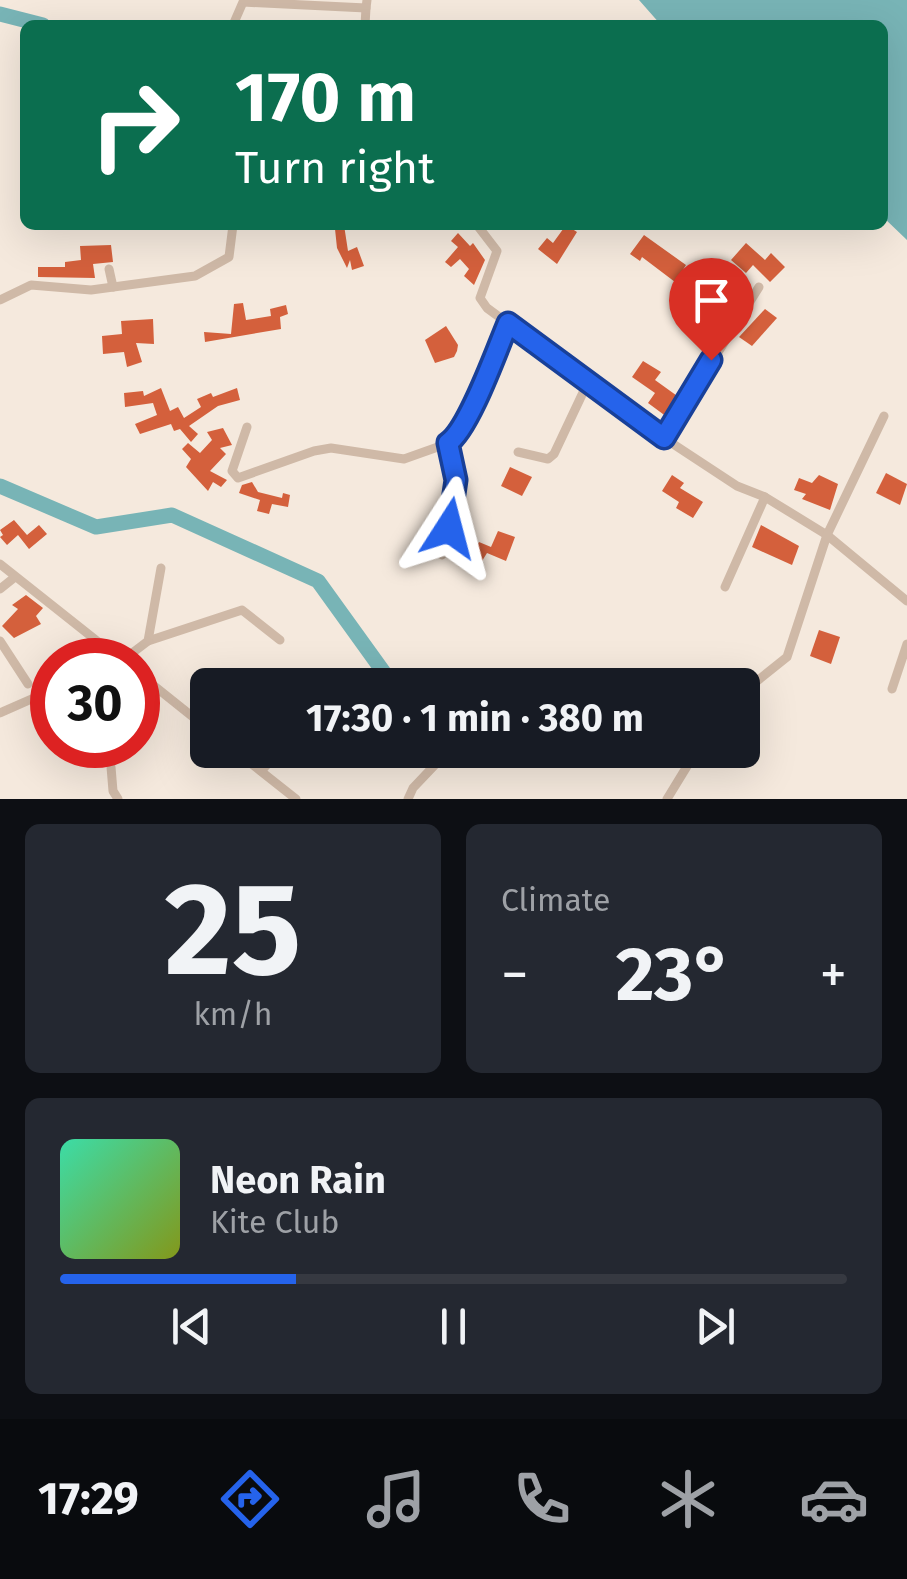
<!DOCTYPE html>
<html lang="en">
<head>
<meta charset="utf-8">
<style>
  :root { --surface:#171b24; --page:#242831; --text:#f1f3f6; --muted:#9ea1a6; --line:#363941; --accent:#2563eb }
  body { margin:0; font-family:"Fira Sans",sans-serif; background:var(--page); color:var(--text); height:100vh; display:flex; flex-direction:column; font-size:38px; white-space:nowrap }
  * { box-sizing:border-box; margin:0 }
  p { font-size:32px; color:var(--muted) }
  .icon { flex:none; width:55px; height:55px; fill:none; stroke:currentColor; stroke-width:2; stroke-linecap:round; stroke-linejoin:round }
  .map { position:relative; height:799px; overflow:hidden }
  .side { display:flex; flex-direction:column; gap:25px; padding:25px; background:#0d0f14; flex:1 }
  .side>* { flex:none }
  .guide { position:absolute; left:20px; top:20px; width:868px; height:210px; border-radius:15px; box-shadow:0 10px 40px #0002; background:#0b6e4f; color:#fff; overflow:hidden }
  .speed { position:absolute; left:30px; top:638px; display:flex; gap:20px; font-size:50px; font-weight:700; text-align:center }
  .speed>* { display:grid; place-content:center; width:130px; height:130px; border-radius:50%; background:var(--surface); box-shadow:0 10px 40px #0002; line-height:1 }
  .speed .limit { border:15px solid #d22; background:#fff; color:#111 }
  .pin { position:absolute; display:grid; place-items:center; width:85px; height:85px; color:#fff; margin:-102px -42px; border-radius:50% 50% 50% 0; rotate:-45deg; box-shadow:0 0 10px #0007 }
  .pin .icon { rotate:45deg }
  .me { position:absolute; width:110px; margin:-55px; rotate:9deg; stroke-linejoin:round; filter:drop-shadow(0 0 8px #0008) }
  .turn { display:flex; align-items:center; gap:35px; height:210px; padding:0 50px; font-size:45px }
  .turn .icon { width:130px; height:130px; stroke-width:2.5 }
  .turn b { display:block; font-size:70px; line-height:85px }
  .big { font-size:75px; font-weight:700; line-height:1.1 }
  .side .widget { flex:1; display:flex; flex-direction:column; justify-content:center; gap:15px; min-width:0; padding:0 35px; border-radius:15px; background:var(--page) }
  .side .dial { align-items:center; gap:0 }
  .dial b { font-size:130px; line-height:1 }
  .song { display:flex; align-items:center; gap:30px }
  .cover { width:120px; height:120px; border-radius:15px; background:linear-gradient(135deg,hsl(160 70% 55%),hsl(70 70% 35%)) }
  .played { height:10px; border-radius:5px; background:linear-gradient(90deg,var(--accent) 30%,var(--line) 30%) }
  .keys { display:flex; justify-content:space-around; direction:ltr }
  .heat { display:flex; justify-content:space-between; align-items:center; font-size:55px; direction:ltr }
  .side .tiles { flex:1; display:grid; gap:25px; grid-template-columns:1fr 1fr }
  .widget:last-child { grid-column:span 2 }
  .trip { position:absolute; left:190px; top:668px; width:570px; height:100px; border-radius:15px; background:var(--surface); box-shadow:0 10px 40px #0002; font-weight:700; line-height:100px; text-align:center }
  .tab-bar { display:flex; height:160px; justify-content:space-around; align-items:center; background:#090b0e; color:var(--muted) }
  .tab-bar .icon { width:70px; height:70px }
  .tab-bar .current { color:var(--accent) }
  .tab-bar b { font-size:45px; color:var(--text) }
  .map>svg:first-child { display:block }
</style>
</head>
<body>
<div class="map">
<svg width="907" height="799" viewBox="0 0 907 799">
  <rect width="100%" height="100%" fill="#f5e9dd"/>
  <path fill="#78b4b6" d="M639,0H907V240L883,217L882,25H661Z"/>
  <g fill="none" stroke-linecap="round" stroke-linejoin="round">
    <g stroke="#78b4b6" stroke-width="15">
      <path d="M0,14L43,25"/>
      <path d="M0,486L96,527L172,515L318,581L385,674L403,685"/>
    </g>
  </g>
  <g fill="#d4603c">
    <path d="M344,225L348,251L357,247L364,266L352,270L350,260L347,268L337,248L335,229Z"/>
    <path d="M566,225L577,232L557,264L538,249L547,238L553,243Z"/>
    <path d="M458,233L470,246L473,243L485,260L474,285L464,276L469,269L460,259L451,267L445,262L458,247L451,241Z"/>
    <path d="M644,235L686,265L675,282L642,257L640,261L630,254Z"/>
    <path d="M746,243L765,260L771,253L785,267L770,282L753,265L746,273L731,260Z"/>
    <path d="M111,245L113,262L93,264L95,278L38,277V267H65V262L81,260L80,246Z"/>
    <path d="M243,303L246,320L271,316L270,309L286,305L288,314L280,317L281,329L205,342L204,332L231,334L234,304Z"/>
    <path d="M765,309L777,318L752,346L739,337Z"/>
    <path d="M153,319L154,344L136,343L142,362L127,367L124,352L103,354L102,336L122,334L121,321Z"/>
    <path d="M446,326L458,345L457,351L454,357L435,363L425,340Z"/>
    <path d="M643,361L661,372L655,380L680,398L667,417L648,403L655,393L632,377Z"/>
    <path d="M161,388L170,411L178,407L184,418L201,407L197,399L211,393L213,397L237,388L240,400L218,406L189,426L198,434L191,442L180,429L174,431L171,424L140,434L135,424L157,415L153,403L125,407L124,393L143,391L144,396Z"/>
    <path d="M223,428L232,445L220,448L226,454L210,471L227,480L221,487L213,482L208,491L186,467L191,459L182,449L188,443L200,453L212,440L207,432Z"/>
    <path d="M510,467L532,477L522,496L501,486Z"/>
    <path d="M886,473L907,484L900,505L876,493Z"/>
    <path d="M672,475L684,483L680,488L703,502L693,518L676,508L679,502L662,491Z"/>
    <path d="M819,475L838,484L830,510L802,499L806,494L794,490L799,478L812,483Z"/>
    <path d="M252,482L258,492L282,498L283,493L290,495L288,507L272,504L269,514L257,511L260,500L239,493L242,485Z"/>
    <path d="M14,520L27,535L39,525L47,534L29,549L18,535L7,545L0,537L3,535L0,530Z"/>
    <path d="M761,525L799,546L792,565L752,547Z"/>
    <path d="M498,531L515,537L506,561L487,553L482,561L472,557L479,542L491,547Z"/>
    <path d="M26,595L43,608L36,616L41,624L14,638L2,626L18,609L12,605Z"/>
    <path d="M819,630L840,637L831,664L810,656Z"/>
  </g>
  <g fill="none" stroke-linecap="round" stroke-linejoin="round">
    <g stroke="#cfb9a7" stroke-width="9">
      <path d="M233,25L243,2L366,8L367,0"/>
      <path d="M365,25L366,8"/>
      <path d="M477,225L497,251L480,298L487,308L664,438L737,486L765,497L827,535L907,601"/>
      <path d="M109,269L113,287"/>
      <path d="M0,300L31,285L91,290L195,276L229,257L233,225"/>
      <path d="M247,427L232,471L238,478L314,451L331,448L404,459L449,443L456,437L476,399L509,323"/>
      <path d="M664,438L759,287"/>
      <path d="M518,452L548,459L554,454L588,382"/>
      <path d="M442,555C451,519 466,479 449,443"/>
      <path d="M0,564L121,660"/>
      <path d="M725,587L765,497"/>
      <path d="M0,589L15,577"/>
      <path d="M0,641L28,684"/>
      <path d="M148,641L242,610L280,640"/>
      <path d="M123,660L148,641L161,568"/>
      <path d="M138,673L208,729"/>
      <path d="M892,689L907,644"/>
      <path d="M138,690L152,685"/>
      <path d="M742,693L787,657L827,535L884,416"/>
      <path d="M0,713L52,690"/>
      <path d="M234,750L296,799"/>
      <path d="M111,767L113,791L118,799"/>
      <path d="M261,771L281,750"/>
      <path d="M408,799L413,788L449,750"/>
      <path d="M667,799L697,750"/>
    </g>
  </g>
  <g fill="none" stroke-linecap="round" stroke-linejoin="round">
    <g stroke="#184099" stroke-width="25">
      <path id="route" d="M449,528L456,480L448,443C469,429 497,349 508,323L664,438L711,360"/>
    </g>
    <use href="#route" stroke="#2563eb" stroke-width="18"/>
  </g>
</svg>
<div class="speed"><div class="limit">30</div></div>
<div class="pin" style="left:711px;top:360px;background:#d93025"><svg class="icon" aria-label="arrive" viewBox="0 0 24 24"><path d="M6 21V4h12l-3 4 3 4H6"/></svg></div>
<svg class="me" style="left:449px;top:528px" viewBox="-20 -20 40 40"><path d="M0-17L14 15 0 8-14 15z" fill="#2563eb" stroke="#fff" stroke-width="4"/></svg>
<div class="trip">17:30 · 1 min · 380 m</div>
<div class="guide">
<div class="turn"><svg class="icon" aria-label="right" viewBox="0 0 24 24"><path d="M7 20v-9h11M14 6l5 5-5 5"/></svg><div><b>170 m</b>Turn right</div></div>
</div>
</div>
<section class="side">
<div class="tiles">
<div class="widget dial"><b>25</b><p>km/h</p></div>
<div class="widget"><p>Climate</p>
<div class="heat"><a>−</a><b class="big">23°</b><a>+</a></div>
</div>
<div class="widget">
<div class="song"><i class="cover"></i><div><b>Neon Rain</b><p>Kite Club</p></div></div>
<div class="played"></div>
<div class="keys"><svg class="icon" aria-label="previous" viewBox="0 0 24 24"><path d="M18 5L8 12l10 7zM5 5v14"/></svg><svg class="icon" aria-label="pause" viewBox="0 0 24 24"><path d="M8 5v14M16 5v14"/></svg><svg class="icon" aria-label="next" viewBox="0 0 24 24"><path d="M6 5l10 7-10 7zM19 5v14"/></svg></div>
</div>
</div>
</section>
<nav class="tab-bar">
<b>17:29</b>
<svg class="icon current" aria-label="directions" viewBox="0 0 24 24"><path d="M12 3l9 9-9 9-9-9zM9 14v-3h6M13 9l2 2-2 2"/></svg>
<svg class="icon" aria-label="music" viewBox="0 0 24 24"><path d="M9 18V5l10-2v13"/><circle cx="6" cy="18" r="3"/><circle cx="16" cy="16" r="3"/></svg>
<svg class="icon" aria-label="phone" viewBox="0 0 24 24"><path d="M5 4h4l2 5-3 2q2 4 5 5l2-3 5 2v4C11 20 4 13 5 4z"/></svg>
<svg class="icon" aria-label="climate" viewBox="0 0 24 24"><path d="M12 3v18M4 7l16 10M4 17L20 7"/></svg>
<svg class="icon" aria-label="car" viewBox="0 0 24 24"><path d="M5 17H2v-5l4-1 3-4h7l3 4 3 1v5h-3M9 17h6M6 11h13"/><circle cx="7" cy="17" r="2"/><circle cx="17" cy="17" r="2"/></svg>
</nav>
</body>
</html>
